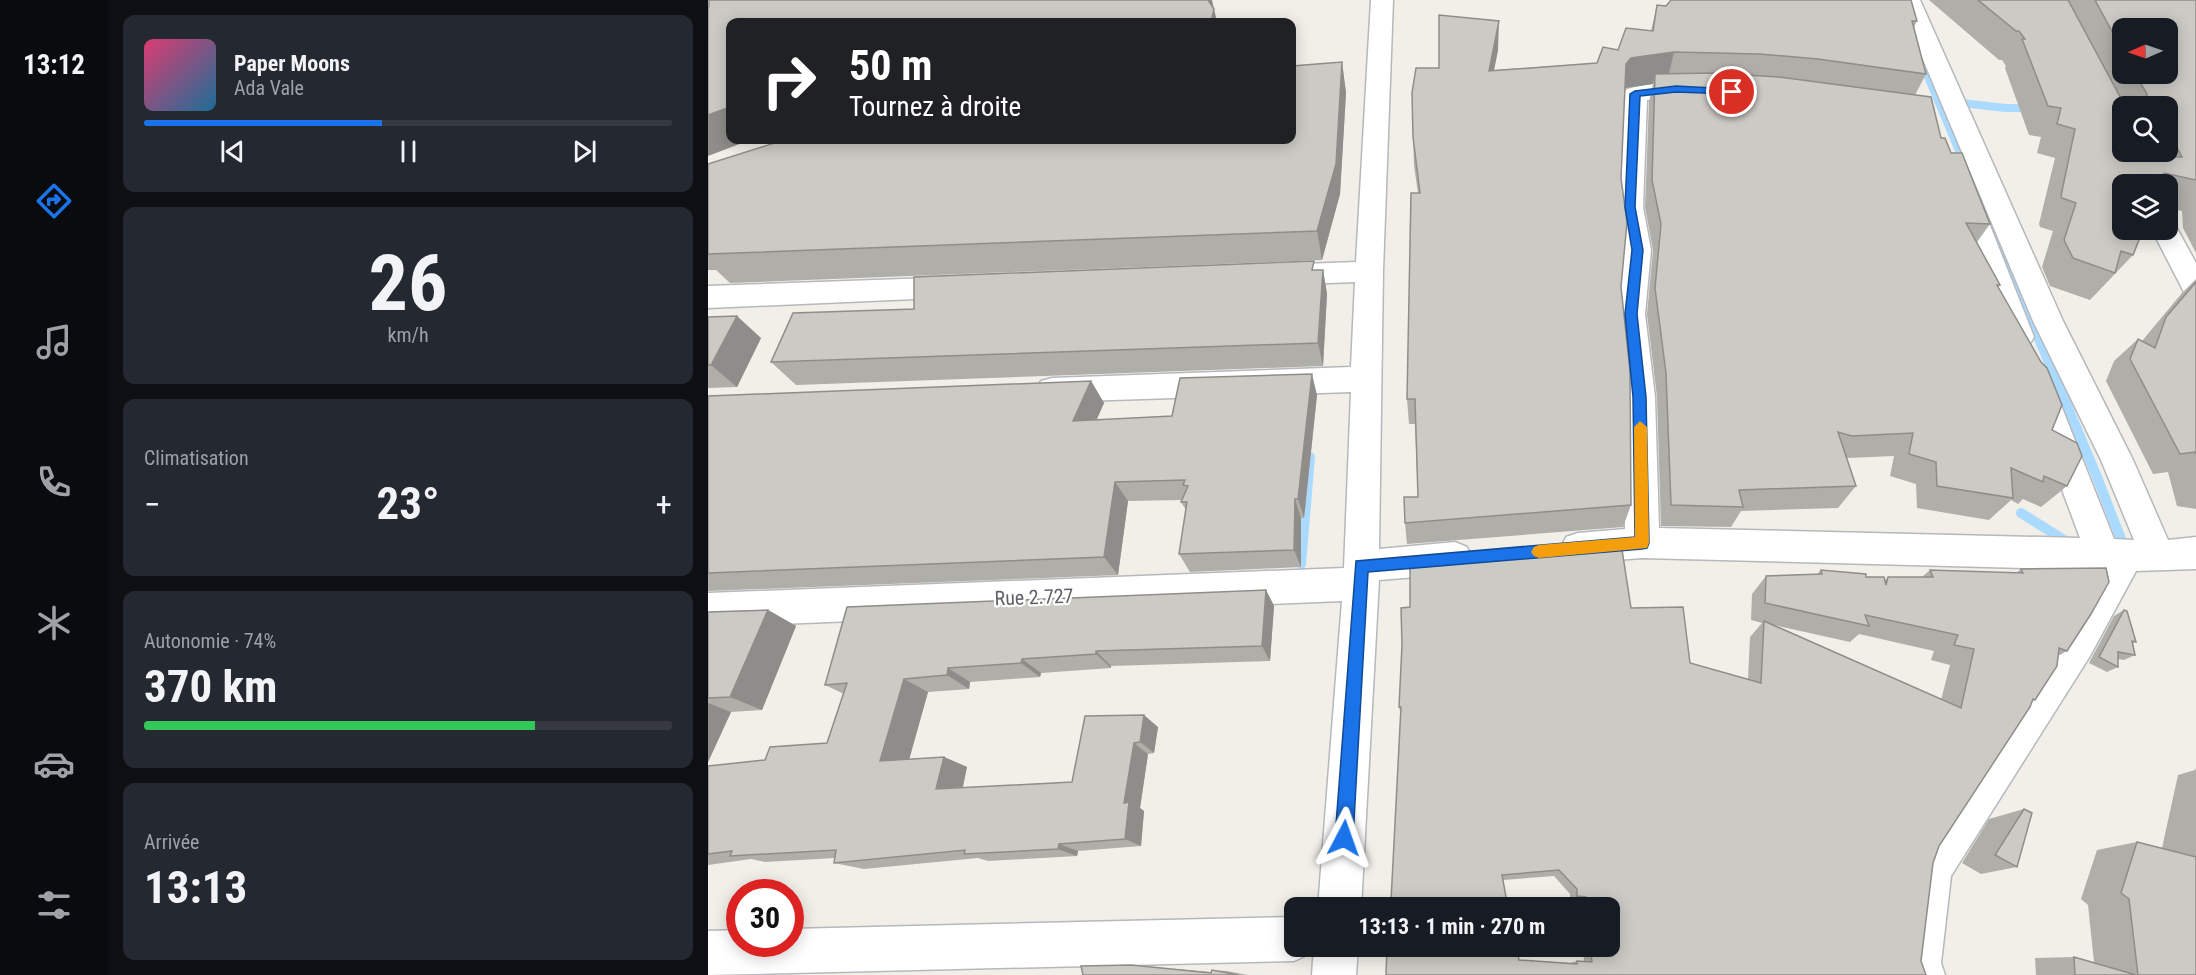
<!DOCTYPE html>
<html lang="fr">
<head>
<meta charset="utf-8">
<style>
  :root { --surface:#171b24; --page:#242831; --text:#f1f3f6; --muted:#9ea1a6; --line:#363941; --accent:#1a73e8 }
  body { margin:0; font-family:"Roboto Condensed",sans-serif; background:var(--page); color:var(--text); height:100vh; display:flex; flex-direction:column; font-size:22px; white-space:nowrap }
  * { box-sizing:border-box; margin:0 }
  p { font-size:20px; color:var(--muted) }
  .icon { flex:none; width:33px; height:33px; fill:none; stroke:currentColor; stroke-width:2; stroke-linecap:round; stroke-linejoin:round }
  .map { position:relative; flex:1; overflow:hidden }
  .side { display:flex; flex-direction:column; gap:15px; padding:15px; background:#0d0f14; width:600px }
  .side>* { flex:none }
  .banner { position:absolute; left:18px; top:18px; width:570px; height:126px; border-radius:12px; box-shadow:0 3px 15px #0003; background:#202124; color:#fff; overflow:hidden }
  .needle { width:39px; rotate:268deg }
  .buttons { position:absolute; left:1404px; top:18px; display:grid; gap:12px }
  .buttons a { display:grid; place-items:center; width:66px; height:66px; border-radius:12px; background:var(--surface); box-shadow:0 3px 15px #0003; font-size:30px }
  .speed { position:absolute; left:18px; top:879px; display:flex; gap:12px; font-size:30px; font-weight:700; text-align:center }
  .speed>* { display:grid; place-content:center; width:78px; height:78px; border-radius:50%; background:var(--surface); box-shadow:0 3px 15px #0003; line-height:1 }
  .speed .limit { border:9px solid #d22; background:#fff; color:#111 }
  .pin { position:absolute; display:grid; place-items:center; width:51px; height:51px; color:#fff; margin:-26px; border:3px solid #fff; border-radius:50%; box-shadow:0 2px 6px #0007 }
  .me { position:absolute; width:66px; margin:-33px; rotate:4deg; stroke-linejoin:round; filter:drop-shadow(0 0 4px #0008) }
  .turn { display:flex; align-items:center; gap:21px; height:126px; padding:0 24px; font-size:27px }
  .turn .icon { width:78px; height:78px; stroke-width:2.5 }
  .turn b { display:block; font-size:42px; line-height:51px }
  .big { font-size:45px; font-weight:700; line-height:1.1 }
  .side .widget { flex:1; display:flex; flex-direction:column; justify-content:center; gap:9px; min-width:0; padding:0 21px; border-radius:12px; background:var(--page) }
  .side .dial { align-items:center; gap:0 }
  .dial b { font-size:78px; line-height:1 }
  .song { display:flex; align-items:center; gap:18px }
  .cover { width:72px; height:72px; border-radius:9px; background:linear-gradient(135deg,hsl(340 70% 55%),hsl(200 70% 35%)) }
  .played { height:6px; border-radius:3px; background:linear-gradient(90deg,var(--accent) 45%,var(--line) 45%) }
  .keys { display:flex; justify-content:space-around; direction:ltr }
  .heat { display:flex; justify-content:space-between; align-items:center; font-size:33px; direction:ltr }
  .charge { height:9px; border-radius:4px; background:linear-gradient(90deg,#34c759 74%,var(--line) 0) }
  .trip { position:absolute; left:576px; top:897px; width:336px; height:60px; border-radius:12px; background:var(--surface); box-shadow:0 3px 15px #0003; font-weight:700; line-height:60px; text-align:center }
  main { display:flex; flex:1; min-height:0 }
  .tabs { display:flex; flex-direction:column; width:108px; justify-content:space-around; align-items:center; background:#090b0e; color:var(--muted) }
  .tabs .icon { width:42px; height:42px }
  .tabs .current { color:var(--accent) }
  .tabs b { font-size:27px; color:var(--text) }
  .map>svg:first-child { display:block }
</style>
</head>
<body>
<main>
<nav class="tabs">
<b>13:12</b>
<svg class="icon current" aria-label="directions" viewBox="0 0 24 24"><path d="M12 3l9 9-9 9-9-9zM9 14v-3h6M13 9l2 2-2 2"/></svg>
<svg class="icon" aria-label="music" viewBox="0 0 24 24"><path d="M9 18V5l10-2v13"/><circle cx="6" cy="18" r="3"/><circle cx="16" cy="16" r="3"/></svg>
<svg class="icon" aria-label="phone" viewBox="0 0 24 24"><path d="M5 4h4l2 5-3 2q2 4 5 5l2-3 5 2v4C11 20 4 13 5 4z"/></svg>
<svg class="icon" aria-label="climate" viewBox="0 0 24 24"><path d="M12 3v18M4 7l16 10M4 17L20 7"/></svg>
<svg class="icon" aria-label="car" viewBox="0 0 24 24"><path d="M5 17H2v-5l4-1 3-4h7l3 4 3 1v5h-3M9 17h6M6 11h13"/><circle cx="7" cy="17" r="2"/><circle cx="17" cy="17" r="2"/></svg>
<svg class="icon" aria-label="filters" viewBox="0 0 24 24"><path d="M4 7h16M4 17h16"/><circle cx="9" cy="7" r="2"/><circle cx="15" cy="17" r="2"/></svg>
</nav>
<section class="side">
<div class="widget">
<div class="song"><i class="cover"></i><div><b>Paper Moons</b><p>Ada Vale</p></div></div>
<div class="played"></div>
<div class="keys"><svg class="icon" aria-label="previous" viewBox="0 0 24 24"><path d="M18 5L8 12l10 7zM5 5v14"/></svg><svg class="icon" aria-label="pause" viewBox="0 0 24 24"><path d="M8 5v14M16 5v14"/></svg><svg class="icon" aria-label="next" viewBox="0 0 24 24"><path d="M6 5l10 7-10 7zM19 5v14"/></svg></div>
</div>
<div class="widget dial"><b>26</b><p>km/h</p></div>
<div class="widget"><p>Climatisation</p>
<div class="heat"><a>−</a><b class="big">23°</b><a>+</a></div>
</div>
<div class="widget"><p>Autonomie · 74%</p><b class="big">370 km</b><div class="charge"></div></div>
<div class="widget"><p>Arrivée</p><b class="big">13:13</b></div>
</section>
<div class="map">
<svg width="1488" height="975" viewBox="0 0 1488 975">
  <rect width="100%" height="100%" fill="#f1efe8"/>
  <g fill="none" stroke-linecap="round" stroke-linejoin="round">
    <g stroke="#aadaff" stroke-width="8">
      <path d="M1211,55L1257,165"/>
      <path d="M1245,102L1297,108H1325"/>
      <path d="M1276,209L1293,250"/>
    </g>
    <g stroke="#aadaff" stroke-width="10">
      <path d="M1293,248L1389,477L1413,539L1411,554"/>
      <path d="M1313,513L1364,545"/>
      <path d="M593,564L602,457"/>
    </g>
    <g stroke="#b5b8bc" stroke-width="3">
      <g id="minor">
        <path d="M663,0H685L675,271L671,549L747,542L759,547L764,558L759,569L747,574L671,580L653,908H610L634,601L0,627V593L636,568L643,392L344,402L333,399L329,390L333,381L344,378L643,367L647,282L570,285L560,282L556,275L560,268L570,265L648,262Z"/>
        <path d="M1190,0H1212L1355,321L1425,460L1460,540L1488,537V569L1428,571L1382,656L1243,876L1233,963L1237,975H1193L1189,963L1202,870L1208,855L1356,632L1392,570L934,558L870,563L858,559L853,548L858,537L870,533L917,529V397L909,314L915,250L909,207L915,94L919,89C943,83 972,79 996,85L1000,90L996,95C980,99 957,98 939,100L935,207L943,250L937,314L947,397L951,528L1372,538L1315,385L1319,376L1330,373L1341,376L1345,385L1406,539L1426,540L1393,460L1325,321Z"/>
        <path d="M1257,186L1266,189L1270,195L1326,337L1321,345L1311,348L1301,345L1296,337L1244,195L1248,189Z"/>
        <path d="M1460,221L1466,223L1488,263V299L1478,296L1444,230H1460Z"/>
        <path d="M252,277L262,280L266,287L262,294L252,297L0,308V286Z"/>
        <path d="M586,917V946H605L601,954L586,961L0,975V931L32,930V944H82V929Z"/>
        <path d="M606,946H650L648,975H604Z"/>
      </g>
    </g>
    <use href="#minor" fill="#fff" fill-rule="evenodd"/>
  </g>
  <g fill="#afaea9" fill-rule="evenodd">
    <path d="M1221,0H1488V253L1475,228L1474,211L1460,208V184H1414L1425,255L1382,300L1342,286L1334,267L1345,231L1332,227L1331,224L1347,158L1329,153L1333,137L1321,135L1297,68L1298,66L1294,60H1291ZM1414,28L1460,74H1414ZM1414,106H1460V152H1414Z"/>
    <path d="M949,5L1209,21L1206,27L1218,74L1207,95L1243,153L1282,224L1269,242L1292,285L1290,288L1344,430L1359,486L1333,507L1315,499L1310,504L1303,500L1281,520L1209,508L1208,484L1182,476L1186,456L1139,458L1148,486L1130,508L1033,511L1023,527L953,526L949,397L939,314L945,250L937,207L941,102L945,84L917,88L913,178V287L923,505L915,527L699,544L697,523L710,497L707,424H701L699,399L710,193L706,166L705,137L731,68L790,50L786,70L889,63L943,31Z"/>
    <path d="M634,62L638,93L632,194L614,260L22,283L8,270H0V164Z"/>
    <path d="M607,270H615L619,294L615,366L88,385L63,362L206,309Z"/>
    <path d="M1488,279V509L1469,506L1460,472L1445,474L1398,381L1406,361L1430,339L1434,341L1474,293Z"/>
    <path d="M0,317L53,338L29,387L0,388Z"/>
    <path d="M383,381L396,403L388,420L464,416L609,395L596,518H593V567L482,572L471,554L478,510L473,502L474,500L420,501L410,575L0,591V396Z"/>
    <path d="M1313,569L1359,651L1350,656L1327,700L1324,701L1231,846L1225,863L1213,961L678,975L811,960L862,963L869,961L876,962L875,946H902V908H871V902L862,901V894L846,876L795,880L683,901L693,716L691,707L923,608L982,663L1040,679L1042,637L1054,623L1043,620L1044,594L1058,576L1109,574L1113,570L1177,580L1180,577H1214L1222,570L1308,573ZM1066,625L1142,642L1151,634L1226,651L1223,660L1242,665L1233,700Z"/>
    <path d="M558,590L566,606L562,661L403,666V668L333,673L332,677L262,682L261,689L220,692L201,759L236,757L259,767L255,788L364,782L450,727L446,753L440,754L432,808L436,811L433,846L370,851L369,856L280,861L270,858L156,869L126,863L127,858L57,862L43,859L0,865V766L57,760L119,743L136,694L117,685Z"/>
    <path d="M60,610L88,626L54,710L23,712L0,762V612Z"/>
    <path d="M1416,610L1428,642L1425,643L1427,655L1416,660L1410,659V667L1399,672L1381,663L1406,616Z"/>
    <path d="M1488,768V975H1328L1327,958L1366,957L1386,962L1380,905L1373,899L1389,850L1429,842L1454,848L1470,775L1487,770Z"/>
    <path d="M1316,809L1309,867L1273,874L1254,863L1281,819Z"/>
    <path d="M423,965L503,972L504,970L519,971L540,975H375Z"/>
  </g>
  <g fill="#8f8d8a">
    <path d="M499,0H504L509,22H503Z"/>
    <path d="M791,21L790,50L780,100L781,71Z"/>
    <path d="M966,52L959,82L947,74L945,84L917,88L918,64L923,58Z"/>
    <path d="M634,62L638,93L632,194L614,260L609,231Z"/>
    <path d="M22,107V140H42L0,156V115Z"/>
    <path d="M615,270L619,294L615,366L610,343Z"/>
    <path d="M29,316L53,338L29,387L3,365Z"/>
    <path d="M604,374L609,395L596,518L590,499Z"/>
    <path d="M383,381L396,403L379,442L365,421Z"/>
    <path d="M407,482L420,501L410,575L396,557Z"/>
    <path d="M587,499L593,518V567L586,550Z"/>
    <path d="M558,590L566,606L562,661L554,646Z"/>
    <path d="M60,610L88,626L54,710L22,697Z"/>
    <path d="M388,651L403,666V668L388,654Z"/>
    <path d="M314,659L333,673L332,677L313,663Z"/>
    <path d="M240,668L262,682L261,689L239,675Z"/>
    <path d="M196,679L220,692L198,771L172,761Z"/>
    <path d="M0,703L23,712L0,762Z"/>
    <path d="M436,715L450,727L446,753L432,742Z"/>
    <path d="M426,743L440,754L432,808L436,811L433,846L417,839L416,803Z"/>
    <path d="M236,757L259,767L252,798L228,789Z"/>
    <path d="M351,844L370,851L369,856L350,849Z"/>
  </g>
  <g fill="#cccac5" stroke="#8f8d8a" stroke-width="1.5">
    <path d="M1,0H500L506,9L503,22H22V107L0,115V8L1,6Z"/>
    <path d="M963,0H1203L1209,21H1204L1218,74L1110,59L1051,54L966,52L923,58L918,64L913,178L919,222L913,287L922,371L923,505L697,523L696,497H710L707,399H699L703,193H712L705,137L704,93L708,68H731V15L791,21L781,71L889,63L895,47L910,50L918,28L945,31L949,5L958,6Z"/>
    <path d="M1270,0H1360L1417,106H1414V152H1440L1443,156L1474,157L1460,131V106H1439V94L1427,74H1460V28H1414V50L1387,0H1488V180L1456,173L1452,184H1414V230H1435L1425,255L1413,251L1407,273L1365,258L1356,240L1368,203L1354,198L1353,196L1367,129L1349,124L1353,108L1340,106L1314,39H1317L1311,31H1308Z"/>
    <path d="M634,62L628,164L609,231L0,254V164L76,140H584V66Z"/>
    <path d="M1005,73L1071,77L1223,97L1233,138H1237L1243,153H1254L1282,224L1258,223L1292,285H1289L1333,362L1339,368L1354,405L1344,430L1369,443L1374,456L1359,486L1336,476L1335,482L1303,468L1305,498L1229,486L1228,462L1201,454L1205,433L1144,436L1130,432L1148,486L1031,490L1035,507L963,505L958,373L947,288L953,224L944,180L947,74Z"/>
    <path d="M606,261L604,270H615L610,343L63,362L85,313L206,309V277Z"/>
    <path d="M1488,282V454L1487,452L1472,454L1422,359L1430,339L1447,348L1458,317Z"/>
    <path d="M29,316L3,365H0V317Z"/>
    <path d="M604,374L590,499H587L586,550L471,554L479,502H473L480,486L475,485L477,480L407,482L396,557L0,573V396L383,381L365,421L464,416L472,378Z"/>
    <path d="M913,543L923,608L975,607L982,663L1053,683L1056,621L1253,708L1266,649L1246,645L1250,635L1157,615L1161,626L1057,603L1058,576L1114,574L1113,570L1158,574V577H1176L1178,585L1180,577H1225L1222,570L1315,573L1313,569L1398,568L1401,582L1383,614L1359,651L1351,648L1349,666L1327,700L1325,699L1322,707L1231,846L1225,863L1213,961L1218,975H678L679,946H808L811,960L869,964V961L884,962L882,946H902V908H879L878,897L869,896V889L851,870L794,875L800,908H680V901H683L693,707H691L694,645L693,608L702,607V561Z"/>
    <path d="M558,590L554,646L388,651V654L314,659L313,663L240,668L239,675L196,679L172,761L236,757L228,789L364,782L377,716L436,715L432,742L426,743L416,803L421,802L417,839L351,844L350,849L256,854L257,850L126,863L128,850L22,856L24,851L0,854V766L57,760L62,747L119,743L139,683L117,685L139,607Z"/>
    <path d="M60,610L22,697L0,698V612Z"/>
    <path d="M1416,610L1419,611L1428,642L1424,641L1427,655L1410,652V667L1391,657Z"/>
    <path d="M1316,809L1324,813L1309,867L1287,855Z"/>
    <path d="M1429,842L1488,857V975H1430L1421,899L1413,893Z"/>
    <path d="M1366,957L1428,975H1367Z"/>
    <path d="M423,965L503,973L504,970L530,975H375L373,966Z"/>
  </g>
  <path fill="#1a73e8" stroke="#114b97" stroke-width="1.5" d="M968,86L1024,89L1029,92L1024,94L968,92L932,96L927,207L935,250L929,314L938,397L941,543L939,548L934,549L660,572L645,838L642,844L636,847L630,844L627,838L648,561L927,537L925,397L917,314L924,250L917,207L922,94L927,91Z"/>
  <path fill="#f59e0b" d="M932,421L939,427L941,543L939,548L831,558L826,556L823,552L826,547L831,545L927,537L926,427Z"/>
  <g text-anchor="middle" stroke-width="4.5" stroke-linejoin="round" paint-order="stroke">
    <g font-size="20" fill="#5f6368" stroke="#fff">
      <text transform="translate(326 597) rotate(-2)" y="7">Rue 2.727</text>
    </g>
  </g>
</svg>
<div class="buttons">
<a><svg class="needle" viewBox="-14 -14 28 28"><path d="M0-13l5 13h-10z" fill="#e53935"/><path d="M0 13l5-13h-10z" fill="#9ea1a6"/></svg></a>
<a><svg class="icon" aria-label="search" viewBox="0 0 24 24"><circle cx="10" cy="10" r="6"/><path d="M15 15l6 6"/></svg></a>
<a><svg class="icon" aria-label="layers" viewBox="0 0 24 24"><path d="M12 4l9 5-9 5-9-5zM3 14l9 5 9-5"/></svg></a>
</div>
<div class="speed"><div class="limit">30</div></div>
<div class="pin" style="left:1024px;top:92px;background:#d93025"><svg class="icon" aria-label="arrive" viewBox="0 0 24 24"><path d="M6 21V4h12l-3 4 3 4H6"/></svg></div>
<svg class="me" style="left:636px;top:838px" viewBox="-20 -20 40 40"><path d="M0-17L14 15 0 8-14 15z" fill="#1a73e8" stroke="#fff" stroke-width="4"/></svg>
<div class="trip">13:13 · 1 min · 270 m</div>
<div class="banner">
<div class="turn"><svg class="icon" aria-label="right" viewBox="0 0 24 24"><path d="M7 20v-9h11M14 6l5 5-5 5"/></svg><div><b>50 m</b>Tournez à droite</div></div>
</div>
</div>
</main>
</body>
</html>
